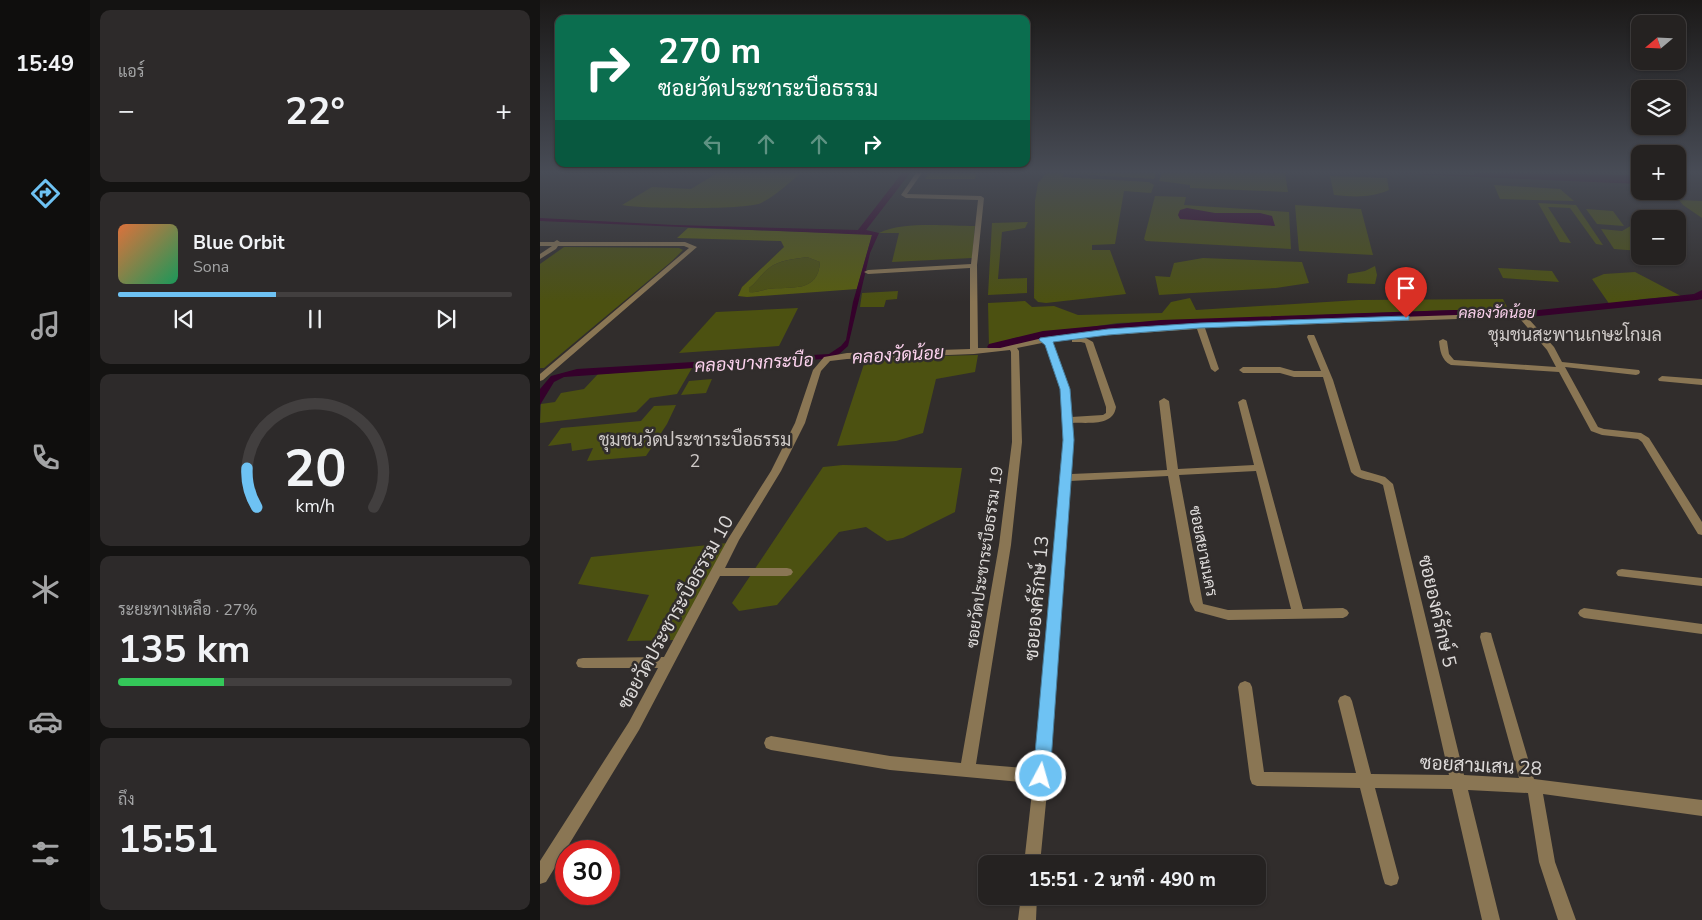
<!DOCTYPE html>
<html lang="th">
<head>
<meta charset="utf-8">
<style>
  :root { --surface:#252221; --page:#2d2a2a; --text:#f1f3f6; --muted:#a3a4a5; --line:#423f3f; --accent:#6ec2f3 }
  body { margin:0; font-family:"Nunito Sans",Sarabun,sans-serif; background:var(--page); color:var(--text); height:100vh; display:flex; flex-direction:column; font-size:19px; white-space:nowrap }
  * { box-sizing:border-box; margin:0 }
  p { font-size:16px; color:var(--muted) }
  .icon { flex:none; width:28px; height:28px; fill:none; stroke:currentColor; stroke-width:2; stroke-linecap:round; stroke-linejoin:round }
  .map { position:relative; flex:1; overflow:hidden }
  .sheet { display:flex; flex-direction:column; gap:10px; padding:10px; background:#141312; width:450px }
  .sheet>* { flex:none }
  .top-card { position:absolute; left:15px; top:15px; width:475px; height:152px; border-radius:10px; box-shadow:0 1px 4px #0004,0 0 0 1px var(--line); background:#0b6e4f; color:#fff; overflow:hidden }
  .needle { width:32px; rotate:251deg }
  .controls { position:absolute; left:1091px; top:15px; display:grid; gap:10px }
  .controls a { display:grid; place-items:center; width:55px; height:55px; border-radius:10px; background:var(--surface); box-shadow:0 1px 4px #0004,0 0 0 1px var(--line); font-size:25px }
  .speed { position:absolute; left:15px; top:840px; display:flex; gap:10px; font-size:25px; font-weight:700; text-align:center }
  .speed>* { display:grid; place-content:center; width:65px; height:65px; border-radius:50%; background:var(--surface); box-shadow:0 1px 4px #0004,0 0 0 1px var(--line); line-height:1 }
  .speed .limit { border:8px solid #d22; background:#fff; color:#111 }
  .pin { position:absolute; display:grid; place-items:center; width:42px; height:42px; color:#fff; margin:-51px -21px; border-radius:50% 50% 50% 0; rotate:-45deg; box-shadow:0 0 5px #0007 }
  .pin .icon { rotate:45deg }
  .me { position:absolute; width:55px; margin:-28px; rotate:6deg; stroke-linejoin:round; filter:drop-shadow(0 0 4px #0008) }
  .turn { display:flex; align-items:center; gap:18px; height:105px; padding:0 20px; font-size:22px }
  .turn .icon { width:65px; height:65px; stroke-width:2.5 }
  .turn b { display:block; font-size:35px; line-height:42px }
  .lanes { display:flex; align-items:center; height:48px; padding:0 20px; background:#0003; justify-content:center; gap:25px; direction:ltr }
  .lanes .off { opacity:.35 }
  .big { font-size:38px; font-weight:700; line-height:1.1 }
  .sheet .widget { flex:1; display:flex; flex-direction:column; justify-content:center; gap:8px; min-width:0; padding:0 18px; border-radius:10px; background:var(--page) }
  .sheet .dial { align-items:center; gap:0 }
  .dial svg { height:130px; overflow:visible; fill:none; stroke:var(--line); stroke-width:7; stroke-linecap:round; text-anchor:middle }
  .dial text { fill:var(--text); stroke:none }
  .song { display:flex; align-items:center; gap:15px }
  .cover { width:60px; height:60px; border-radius:8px; background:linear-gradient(135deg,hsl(20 70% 55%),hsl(150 70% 35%)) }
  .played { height:5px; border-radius:2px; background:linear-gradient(90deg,var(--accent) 40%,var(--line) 40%) }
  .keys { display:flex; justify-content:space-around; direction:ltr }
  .heat { display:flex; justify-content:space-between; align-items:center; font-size:28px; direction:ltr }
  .charge { height:8px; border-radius:4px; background:linear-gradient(90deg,#34c759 27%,var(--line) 0) }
  .trip { position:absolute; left:438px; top:855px; width:288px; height:50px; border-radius:10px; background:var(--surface); box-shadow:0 1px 4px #0004,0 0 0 1px var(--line); font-weight:700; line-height:50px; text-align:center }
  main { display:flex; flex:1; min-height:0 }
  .dock { display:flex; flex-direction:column; width:90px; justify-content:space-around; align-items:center; background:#0f0e0d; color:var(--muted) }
  .dock .icon { width:35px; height:35px }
  .dock .on { color:var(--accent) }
  .dock b { font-size:22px; color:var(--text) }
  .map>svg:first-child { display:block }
</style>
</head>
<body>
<main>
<nav class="dock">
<b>15:49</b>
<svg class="icon on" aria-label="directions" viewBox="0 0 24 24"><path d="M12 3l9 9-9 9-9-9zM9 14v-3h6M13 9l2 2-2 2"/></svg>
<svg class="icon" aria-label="music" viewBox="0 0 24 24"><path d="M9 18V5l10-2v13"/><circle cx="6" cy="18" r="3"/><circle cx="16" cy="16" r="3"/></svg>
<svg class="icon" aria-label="phone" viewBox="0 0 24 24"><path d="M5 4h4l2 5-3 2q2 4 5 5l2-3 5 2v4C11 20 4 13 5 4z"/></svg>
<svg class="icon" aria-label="climate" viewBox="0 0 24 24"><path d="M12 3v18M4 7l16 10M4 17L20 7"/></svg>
<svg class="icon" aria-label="car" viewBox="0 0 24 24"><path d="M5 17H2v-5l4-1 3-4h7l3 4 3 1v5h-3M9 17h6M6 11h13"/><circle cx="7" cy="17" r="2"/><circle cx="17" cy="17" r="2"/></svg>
<svg class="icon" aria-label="filters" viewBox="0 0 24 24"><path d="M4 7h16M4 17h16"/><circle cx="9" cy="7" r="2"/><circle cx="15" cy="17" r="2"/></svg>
</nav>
<section class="sheet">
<div class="widget"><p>แอร์</p>
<div class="heat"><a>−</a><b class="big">22°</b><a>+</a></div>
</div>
<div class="widget">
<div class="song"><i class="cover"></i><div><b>Blue Orbit</b><p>Sona</p></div></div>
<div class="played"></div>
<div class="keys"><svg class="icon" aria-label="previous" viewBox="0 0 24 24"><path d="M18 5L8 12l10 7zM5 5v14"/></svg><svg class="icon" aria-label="pause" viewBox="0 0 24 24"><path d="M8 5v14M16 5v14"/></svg><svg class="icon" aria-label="next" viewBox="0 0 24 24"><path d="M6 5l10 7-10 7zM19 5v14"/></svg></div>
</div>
<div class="widget dial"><svg viewBox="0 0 100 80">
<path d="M14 69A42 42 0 1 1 86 69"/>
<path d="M14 69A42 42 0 0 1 8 45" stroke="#6ec2f3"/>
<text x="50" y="56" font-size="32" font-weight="700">20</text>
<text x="50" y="72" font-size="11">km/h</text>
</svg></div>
<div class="widget"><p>ระยะทางเหลือ · 27%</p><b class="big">135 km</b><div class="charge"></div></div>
<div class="widget"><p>ถึง</p><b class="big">15:51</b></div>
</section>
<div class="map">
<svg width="1162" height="920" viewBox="0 0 1162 920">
  <rect width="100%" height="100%" fill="#312d2c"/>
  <g fill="#4c5111">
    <path d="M177,173H261C250,182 234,197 221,203C208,210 99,209 82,205L112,187L151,189Z"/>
    <path d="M388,173H437L435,179H385Z"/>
    <path d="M507,173H616L614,179L524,173L522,177L609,182L614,185L611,193L584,191L575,244L552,245V250H570L586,294L506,303L498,302L494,298L495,201L498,183Z"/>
    <path d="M622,173H745L748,192L650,188V185L619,181Z"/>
    <path d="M790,176L847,178L849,190C830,198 814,197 794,195Z"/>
    <path d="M954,185L1020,189L1034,201L960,199Z"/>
    <path d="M615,196L646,197L644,205L749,212L751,249L606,241L604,239Z"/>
    <path d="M1139,200L1162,201V218L1143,205Z"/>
    <path d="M998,203L1036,205L1063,245L1056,244L1030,208L1008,207L1031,243L1020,242Z"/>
    <path d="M755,205L821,209L833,255L759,251Z"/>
    <path d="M1046,209L1073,211L1084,226L1057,224Z"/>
    <path d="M488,222L485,228L462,232L458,279L487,278V293L448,295L452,223Z"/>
    <path d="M1094,224L1100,225V251L1074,249L1061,229L1082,231Z"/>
    <path d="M435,226L432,258L352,262L359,233H339C363,221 407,226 435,226Z"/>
    <path d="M24,247L139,248L143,250L132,261L4,368H0V264Z"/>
    <path d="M267,257L280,262C278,294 250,286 228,289C220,291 216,293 208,292L209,288C217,282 221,274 229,268C239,260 255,259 267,257Z"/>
    <path d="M663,258L762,262L769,283L736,288L619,295L615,276L630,277L634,263Z"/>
    <path d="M835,266L837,275L835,284L807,283L808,274L825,271Z"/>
    <path d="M958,268L1012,271L1019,282L963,278Z"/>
    <path d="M1095,272L1141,296L1103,299L1070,305L1052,279L1064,274Z"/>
    <path d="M358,291L357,299L346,300L344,307H320L322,293Z"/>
    <path d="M650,298L656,310L818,300L963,299L969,311L913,310L578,323L474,338L449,347L448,303L485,301L492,307L514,306L538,315L622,313L631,302Z"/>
    <path d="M258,308L239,346L139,353L176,312Z"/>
    <path d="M438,355L435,372L396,379L383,433L356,441L297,446L326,358Z"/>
    <path d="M152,368L137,394L110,398L96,412L0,423L1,404L15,402L21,393L44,389L58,374Z"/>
    <path d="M172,379L166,393L141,395L149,381Z"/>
    <path d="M136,405L127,424L106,456L47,461L53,448L32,451L31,443L8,446L21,428L101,421L114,406Z"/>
    <path d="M303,465L422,468L415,512L363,538L347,541L326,527L299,532L237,605L199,611L192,603L283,467Z"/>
    <path d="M188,543L137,640L87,641L109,595L38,584L51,557Z"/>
  </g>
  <path fill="#575d0f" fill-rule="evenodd" d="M148,228L329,234L332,235L317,289L207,297L198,296L202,287L244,247L241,241L137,238ZM267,257L280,262C278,294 250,286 228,289C220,291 216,293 209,292V288C217,282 221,274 229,268C239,260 254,259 267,257Z"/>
  <g fill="#35012b">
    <path d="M362,173H370L326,230L339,233L330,253L308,346L297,356L283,359L24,377L14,382L0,405V389L11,376L37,369L289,354L301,346L306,340L313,302L332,235L0,221V218L134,225L318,230Z"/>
    <path d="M844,173L934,175L935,173L1100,175V184Z"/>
    <path d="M647,208L675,213H720L732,216L735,226L640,219L638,215L640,210Z"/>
  </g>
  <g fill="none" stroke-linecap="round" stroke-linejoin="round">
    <path fill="#35012b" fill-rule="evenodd" d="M1162,290V299L1157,300L989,317L914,316L621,328L503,339L453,351L447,347L449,344L503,331L621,320L914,310L989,311L1154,294Z"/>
    <g fill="#8a7654" fill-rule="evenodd">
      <path d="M376,173H382L367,194L441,196L444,198L437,265L438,348H460L507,337L568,330L660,324L945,314L986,316L1014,347L1022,362L1099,370L1100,372L1099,374L1096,375L1025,367L1058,427L1064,429L1101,433L1109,438L1162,522V535L1158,534L1102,442L1098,439L1062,435L1051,431L1019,372L911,365C901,360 900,350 899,341L903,339L907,341L909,354L914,360L1016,367L1007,350L981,320L945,318L665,328L679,369L675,372L671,369L657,329L544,337L553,342L576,407C573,427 547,422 532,423L533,441L531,474L627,470L619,401L624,398L629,401L638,469L714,465L698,402L703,399L706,400L763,609L803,608L807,610L809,613L807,616L803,618L688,620L655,611L650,602L628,476L530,481L514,720L500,864H484L493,783L350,770L231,750L226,748L224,743L226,738L231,736L350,756L421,763L459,545L472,442L471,352L470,350L434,354L307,359L290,361L281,371L265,423L241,471L199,540L185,568H247L251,569L253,572L251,575L247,576H180L99,730L6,882L0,884V861L89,722L118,668H43L38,667L36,663L38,659L43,658L124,657L188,539L231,471L255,423L273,370L284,357L307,353L430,349V268L328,274L324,272L328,270L431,264L438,200L366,198L361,195ZM532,339V342H541L545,343L566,407V413L563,415L531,417L529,389L511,341ZM502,343L505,344L521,389L523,441L494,769L436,764L471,545L482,442L479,351L477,348ZM716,471L751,609L688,610L663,604L639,475Z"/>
      <path d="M17,240L20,242H145L157,247L3,380L0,381V374L149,248L144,246H18L16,249L0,259V254L12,246H0V242H14Z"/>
      <path d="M768,335H774L775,337L793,380L821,470L845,477L853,484L924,775L979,778L940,637L941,633L946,632L951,633L952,637L994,779L1162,800V816L1003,794L1015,862L1036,920H1018L999,862L988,793L928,790L960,920H942L912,789L835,788L859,878L857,884L851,886L845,884L843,878L820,788L717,786L712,784L710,779L698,687L700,683L705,681L710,683L712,687L724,772L816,773L798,701L800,697L805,695L810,697L812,701L831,774L909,775L843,485C833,479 819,481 811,472L783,377H754L740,373H703L699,370L703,367H740L754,371H781L767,337Z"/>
      <path d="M1122,376L1162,379V385L1119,381L1118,379Z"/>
      <path d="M1082,569L1162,578V586L1078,576L1076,573L1078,570Z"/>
      <path d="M1044,608L1162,624V634L1044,618L1040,616L1038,613L1040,610Z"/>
      <path d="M481,896H497L496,920H478Z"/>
    </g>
  </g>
  <linearGradient id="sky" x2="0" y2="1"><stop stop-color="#1b1918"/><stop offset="0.57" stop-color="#484c56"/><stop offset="1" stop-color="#484c56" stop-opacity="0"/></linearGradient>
  <rect width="1162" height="302" fill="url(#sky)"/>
  <path fill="#6ec2f3" stroke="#487e9e" d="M866,316H869V320L660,328L568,335L513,342L530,389L534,440L510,776L507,782L501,784L495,782L493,776L523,440L520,389L505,345L499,340L500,338L568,329L660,323Z"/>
  <g text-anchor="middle" stroke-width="5" stroke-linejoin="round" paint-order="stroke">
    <g font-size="15" font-style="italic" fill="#fdd3ef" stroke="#312d2c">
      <text x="957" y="318">คลองวัดน้อย</text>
    </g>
    <g font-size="16" fill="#dddad9" stroke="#312d2c">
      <text transform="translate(664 551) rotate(79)" y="6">ซอยสยามนคร</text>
      <text transform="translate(444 557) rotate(-82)" y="6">ซอยวัดประชาระบือธรรม 19</text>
    </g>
    <g font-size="18" fill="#cec9c7" stroke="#312d2c">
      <text x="1035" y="341">ชุมชนสะพานเกษะโกมล</text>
      <text x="155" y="446">ชุมชนวัดประชาระบือธรรม<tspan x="155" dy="21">2</tspan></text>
    </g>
    <g font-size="18" font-style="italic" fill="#fdd3ef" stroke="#312d2c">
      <text transform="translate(358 355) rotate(-3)" y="6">คลองวัดน้อย</text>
      <text transform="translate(214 363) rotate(-3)" y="6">คลองบางกระบือ</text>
    </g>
    <g font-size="19" fill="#dddad9" stroke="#312d2c">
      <text transform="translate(496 598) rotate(-85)" y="7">ซอยองค์รักษ์ 13</text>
      <text transform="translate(898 611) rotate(77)" y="7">ซอยองค์รักษ์ 5</text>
      <text transform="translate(135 612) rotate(-61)" y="7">ซอยวัดประชาระบือธรรม 10</text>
      <text transform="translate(941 765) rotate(3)" y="7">ซอยสามเสน 28</text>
    </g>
  </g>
</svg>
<div class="controls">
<a><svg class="needle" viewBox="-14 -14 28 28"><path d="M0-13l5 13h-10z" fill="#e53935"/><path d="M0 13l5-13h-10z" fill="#a3a4a5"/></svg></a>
<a><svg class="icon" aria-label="layers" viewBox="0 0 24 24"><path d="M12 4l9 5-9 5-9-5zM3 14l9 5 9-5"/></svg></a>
<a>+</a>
<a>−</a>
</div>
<div class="speed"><div class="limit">30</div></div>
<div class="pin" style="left:866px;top:318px;background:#d93025"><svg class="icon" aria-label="arrive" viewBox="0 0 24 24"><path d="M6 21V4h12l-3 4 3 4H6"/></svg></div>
<svg class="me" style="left:501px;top:776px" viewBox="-20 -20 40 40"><circle r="17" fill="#6ec2f3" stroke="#fff" stroke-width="3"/><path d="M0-11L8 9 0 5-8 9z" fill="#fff"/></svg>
<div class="trip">15:51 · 2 นาที · 490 m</div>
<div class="top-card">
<div class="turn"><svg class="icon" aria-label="right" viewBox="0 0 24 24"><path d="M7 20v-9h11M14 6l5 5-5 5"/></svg><div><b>270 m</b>ซอยวัดประชาระบือธรรม</div></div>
<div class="lanes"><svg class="icon off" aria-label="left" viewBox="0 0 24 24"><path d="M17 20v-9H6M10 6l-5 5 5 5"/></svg><svg class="icon off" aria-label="ahead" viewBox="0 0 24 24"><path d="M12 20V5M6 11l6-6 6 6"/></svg><svg class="icon off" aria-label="ahead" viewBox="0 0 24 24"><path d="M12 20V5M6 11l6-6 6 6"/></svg><svg class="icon" aria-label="right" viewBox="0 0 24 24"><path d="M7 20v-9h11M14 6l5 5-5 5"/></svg></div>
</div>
</div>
</main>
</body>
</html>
